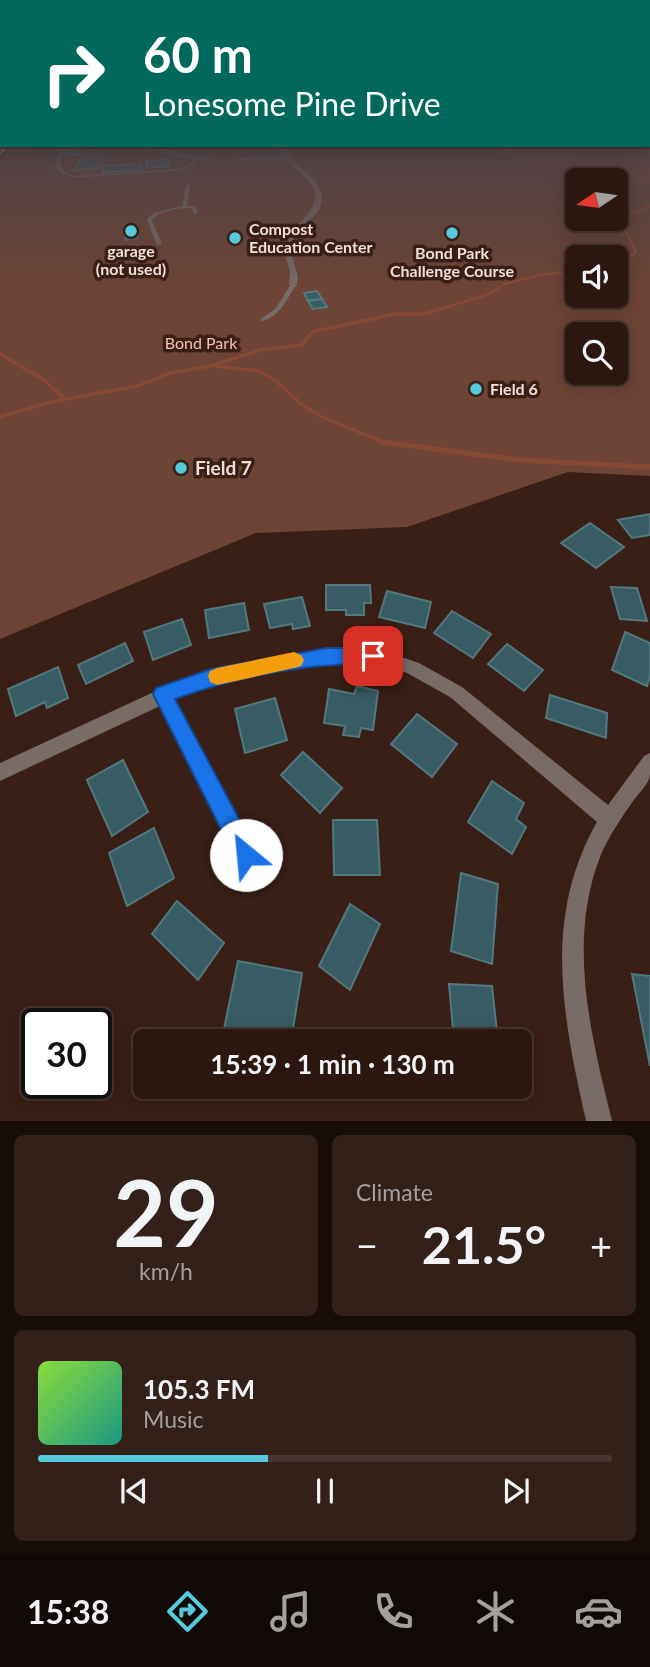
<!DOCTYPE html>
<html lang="en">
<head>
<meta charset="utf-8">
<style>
  :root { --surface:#2b1710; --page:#332019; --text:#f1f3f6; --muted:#a69f9f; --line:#473630; --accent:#54cadc }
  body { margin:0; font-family:Lato,sans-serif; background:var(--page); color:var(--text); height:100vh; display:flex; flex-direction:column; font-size:26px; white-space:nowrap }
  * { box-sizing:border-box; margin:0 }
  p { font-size:23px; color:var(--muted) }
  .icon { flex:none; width:38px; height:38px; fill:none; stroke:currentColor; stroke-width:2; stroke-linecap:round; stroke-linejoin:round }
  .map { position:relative; height:1121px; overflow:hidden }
  .details { display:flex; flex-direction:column; gap:14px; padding:14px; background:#180d09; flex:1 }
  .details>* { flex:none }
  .hud { position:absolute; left:0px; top:0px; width:651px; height:147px; box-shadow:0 4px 18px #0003,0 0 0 2px var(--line); background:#00695c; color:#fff; overflow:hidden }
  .needle { width:46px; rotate:257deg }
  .controls { position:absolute; left:565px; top:168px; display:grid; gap:14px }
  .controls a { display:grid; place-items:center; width:63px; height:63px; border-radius:10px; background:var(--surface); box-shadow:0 4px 18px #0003,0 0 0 2px var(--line); font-size:35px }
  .speed { position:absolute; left:21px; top:1008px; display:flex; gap:14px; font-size:35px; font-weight:700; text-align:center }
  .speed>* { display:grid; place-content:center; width:91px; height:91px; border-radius:50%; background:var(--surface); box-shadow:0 4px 18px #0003,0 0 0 2px var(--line); line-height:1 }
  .speed .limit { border:4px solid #111; border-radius:10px; background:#fff; color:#111 }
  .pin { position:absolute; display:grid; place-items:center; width:60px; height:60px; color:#fff; margin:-30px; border-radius:14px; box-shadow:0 4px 10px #0006 }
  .me { position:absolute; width:77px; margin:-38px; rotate:332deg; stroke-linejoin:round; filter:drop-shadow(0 0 5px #0008) }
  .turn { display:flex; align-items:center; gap:24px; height:147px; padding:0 28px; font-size:32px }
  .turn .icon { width:91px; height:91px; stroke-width:2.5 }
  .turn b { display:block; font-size:49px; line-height:60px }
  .big { font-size:52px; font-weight:700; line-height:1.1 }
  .details .card { flex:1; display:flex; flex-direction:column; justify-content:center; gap:10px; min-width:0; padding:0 24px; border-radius:10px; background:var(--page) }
  .details .dial { align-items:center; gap:0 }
  .dial b { font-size:91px; line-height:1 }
  .song { display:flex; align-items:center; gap:21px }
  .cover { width:84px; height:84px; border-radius:10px; background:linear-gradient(135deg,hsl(90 70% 55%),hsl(170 70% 35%)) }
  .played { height:7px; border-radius:4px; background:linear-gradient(90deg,var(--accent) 40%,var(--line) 40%) }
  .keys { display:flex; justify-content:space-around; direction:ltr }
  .heat { display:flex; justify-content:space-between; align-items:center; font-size:38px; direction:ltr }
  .details .tiles { flex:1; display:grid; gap:14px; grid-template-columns:1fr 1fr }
  .card:last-child { grid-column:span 2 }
  .trip { position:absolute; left:133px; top:1029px; width:399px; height:70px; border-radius:10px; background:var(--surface); box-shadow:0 4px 18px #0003,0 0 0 2px var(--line); font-weight:700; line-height:70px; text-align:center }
  .tab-bar { display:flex; height:112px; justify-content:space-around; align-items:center; background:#110906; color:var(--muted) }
  .tab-bar .icon { width:49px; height:49px }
  .tab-bar .on { color:var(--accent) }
  .tab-bar b { font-size:32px; color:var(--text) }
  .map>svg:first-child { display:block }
</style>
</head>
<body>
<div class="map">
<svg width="650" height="1121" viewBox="0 0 650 1121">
  <rect width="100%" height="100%" fill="#391f16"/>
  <path fill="#6d4436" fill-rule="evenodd" d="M650,133V476L568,472L407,527L256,533L0,639V160L18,145H649ZM578,180H616V219H578ZM578,257H616V296H578ZM578,334H616V373H578Z"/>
  <path fill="#874936" d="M650,135V185L488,154L498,151L499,145H649Z"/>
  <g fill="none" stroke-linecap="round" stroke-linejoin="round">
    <g stroke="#874936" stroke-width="2.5">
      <path d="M40,162L46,161L51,171"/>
      <path d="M616,263L625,261L636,252L623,226L625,218L650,206"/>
      <path d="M428,313L489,294L504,284L545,274L578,271"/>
    </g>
    <g stroke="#874936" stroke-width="3.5">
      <path d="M0,354L44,380L65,399"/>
      <path d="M214,366L259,371L275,380L301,404L320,416L383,442L394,443"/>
      <path d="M0,417L55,401L138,386L170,373L210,366L261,350L302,345L312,332L395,314H423L434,311"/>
    </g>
    <path stroke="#874936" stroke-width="5" d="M382,442L519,460L650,467"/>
  </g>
  <g fill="#375c63" stroke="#537980" stroke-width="2">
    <path d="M76,147H90L84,155H62Z"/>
    <path d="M102,157L98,168L75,170L80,159Z"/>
    <path d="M169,159L170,166L147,168L146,161Z"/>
    <path d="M140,164V170L103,172L104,166Z"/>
    <path d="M137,226V238L126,240V228Z"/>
    <path d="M317,291L322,299L308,301L304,293Z"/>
    <path d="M322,299L327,307L313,309L308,301Z"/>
    <path d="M650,514V535L632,538L618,520Z"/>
    <path d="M590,523L624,547L596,568L561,543Z"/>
    <path d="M326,585H370L371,603H364V615H346V610H326Z"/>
    <path d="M611,587L637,588L647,621L620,619Z"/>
    <path d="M387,591L431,602L425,628L379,617Z"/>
    <path d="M302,597L310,626L293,629L292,624L270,628L264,604Z"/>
    <path d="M244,603L249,630L209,638L205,610Z"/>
    <path d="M452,611L491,634L473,658L434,633Z"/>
    <path d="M182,619L191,645L153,660L144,632Z"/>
    <path d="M625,632L650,643V676L647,686L612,670Z"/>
    <path d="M125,643L133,661L86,684L78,665Z"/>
    <path d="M507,644L543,670L524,691L488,664Z"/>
    <path d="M58,667L68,698L47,708L45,702L16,716L8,689Z"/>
    <path d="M357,686L378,691L373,730L361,728L359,737L343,735L345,726L324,723L329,689L354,694Z"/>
    <path d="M550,695L607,713L606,738L546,718Z"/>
    <path d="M275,698L287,740L245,753L235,709Z"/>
    <path d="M417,714L457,744L432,777L391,744Z"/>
    <path d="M303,752L342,788L320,813L281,775Z"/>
    <path d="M123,760L148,812L112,836L87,780Z"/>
    <path d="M492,781L524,803L516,819L526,827L512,854L468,822Z"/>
    <path d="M333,820H377L380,875H334Z"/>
    <path d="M154,828L174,878L127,906L109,853Z"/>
    <path d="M461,873L498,884L492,964L451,951Z"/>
    <path d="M177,901L224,943L198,980L152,934Z"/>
    <path d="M350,904L380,924L350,990L319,966Z"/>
    <path d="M238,961L302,973L291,1041H251L252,1035L224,1029Z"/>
    <path d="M632,974L650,976V1066Z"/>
    <path d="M449,984L492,986L498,1041H454Z"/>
  </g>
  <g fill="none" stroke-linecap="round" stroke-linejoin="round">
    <g fill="#796b66" fill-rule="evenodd">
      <rect x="0" y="141" width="2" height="2"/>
      <path d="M63,145H67L61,156L60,165L64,171L74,176L184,168L195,158L198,159L185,170L74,178L61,173L55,165L57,156Z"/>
      <path d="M188,184L190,185L187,206H195L198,213L194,214L191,208C179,208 160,211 152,220L162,244L157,245L147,220L153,213L182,206L186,185Z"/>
      <path d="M291,284L296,285C287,299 278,319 261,321V319L276,308Z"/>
    </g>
    <g fill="#796b66" fill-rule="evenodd">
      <path d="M143,145C161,145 176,153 193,156C222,162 253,157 283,155L278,145H284C291,167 331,180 320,207C314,221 294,229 291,245C289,260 302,271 296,287L289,285L290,272L283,246C291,224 317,216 315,191L308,180L285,159C236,162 189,166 143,145Z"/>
      <path d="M355,647L390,653L419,663L462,687L608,805L644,756L650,753C650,760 650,768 650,775C649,784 638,794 633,801C621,819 608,837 600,857C567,943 591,1035 612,1121H586C563,1017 542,919 597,822L450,697L407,673L390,667L355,661L299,666L188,693L174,699L253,848L256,855L253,862L246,865L239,862L160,706L0,781V763L156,691L157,689C219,666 289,653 355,647Z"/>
    </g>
    <path fill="#cdb0a6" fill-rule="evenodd" d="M2,145H9L0,156Z"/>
  </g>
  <linearGradient id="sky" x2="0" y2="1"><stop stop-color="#1f110c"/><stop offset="0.46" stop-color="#4e4247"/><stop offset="1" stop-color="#4e4247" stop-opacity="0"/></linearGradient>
  <rect width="650" height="290" fill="url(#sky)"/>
  <path fill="#1a73e8" stroke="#114b97" stroke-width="2" d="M327,648H373L379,651L382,656L379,662L373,664C305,663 239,676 175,699L254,847L257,855L254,863L246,866L238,863L153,694L156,688L211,669Z"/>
  <path fill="#f59e0b" d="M294,652L301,655L304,660L301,666L294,668L217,685L210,682L208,676L210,671L217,668Z"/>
  <g fill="#54cadc" stroke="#391f16" stroke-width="2.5">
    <circle cx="131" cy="231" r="7"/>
    <circle cx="452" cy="233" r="7"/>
    <circle cx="235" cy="238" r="7"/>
    <circle cx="476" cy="389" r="7"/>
    <circle cx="181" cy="468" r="7"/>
  </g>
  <g text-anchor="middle" stroke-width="7" stroke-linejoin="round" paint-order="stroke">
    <g font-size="16" font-weight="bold" fill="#f0ded8" stroke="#391f16" text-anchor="start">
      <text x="249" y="235">Compost<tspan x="249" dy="18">Education Center</tspan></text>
      <text x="131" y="257" text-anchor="middle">garage<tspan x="131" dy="18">(not used)</tspan></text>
      <text x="452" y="259" text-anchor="middle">Bond Park<tspan x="452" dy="18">Challenge Course</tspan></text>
      <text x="490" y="395">Field 6</text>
    </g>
    <g font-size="16" fill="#f9c0ae" stroke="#391f16">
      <text x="201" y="349">Bond Park</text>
    </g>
    <g font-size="19" font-weight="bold" fill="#f0ded8" stroke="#391f16" text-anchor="start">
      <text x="195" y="475">Field 7</text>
    </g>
  </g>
</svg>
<div class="controls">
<a><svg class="needle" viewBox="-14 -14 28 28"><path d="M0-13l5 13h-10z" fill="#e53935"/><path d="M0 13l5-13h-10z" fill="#a69f9f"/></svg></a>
<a><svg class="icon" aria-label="sound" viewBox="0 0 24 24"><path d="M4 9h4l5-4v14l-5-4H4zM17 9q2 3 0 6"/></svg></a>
<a><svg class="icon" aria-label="search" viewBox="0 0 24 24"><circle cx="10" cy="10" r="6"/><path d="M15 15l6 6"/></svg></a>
</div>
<div class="speed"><div class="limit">30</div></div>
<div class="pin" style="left:373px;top:656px;background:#d93025"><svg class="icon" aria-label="arrive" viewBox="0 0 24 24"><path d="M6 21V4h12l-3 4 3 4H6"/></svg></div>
<svg class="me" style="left:246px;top:855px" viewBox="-20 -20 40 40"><circle r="19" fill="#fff"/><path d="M0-13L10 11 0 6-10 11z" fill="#1a73e8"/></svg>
<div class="trip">15:39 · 1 min · 130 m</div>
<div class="hud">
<div class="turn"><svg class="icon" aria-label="right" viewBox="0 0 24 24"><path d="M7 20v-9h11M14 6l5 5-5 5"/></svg><div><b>60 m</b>Lonesome Pine Drive</div></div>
</div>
</div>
<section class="details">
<div class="tiles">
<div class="card dial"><b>29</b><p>km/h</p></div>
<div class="card"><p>Climate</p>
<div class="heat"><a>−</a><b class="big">21.5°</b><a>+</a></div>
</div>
<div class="card">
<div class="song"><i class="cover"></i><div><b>105.3 FM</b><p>Music</p></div></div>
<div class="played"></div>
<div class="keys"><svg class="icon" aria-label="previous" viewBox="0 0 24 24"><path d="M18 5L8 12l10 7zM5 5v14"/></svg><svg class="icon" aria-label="pause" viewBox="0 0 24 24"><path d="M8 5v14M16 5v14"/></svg><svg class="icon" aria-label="next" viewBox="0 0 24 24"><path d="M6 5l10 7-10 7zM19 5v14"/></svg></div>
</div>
</div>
</section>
<nav class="tab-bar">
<b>15:38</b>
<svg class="icon on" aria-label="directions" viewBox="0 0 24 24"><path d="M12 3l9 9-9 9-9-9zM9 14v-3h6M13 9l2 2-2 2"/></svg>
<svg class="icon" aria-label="music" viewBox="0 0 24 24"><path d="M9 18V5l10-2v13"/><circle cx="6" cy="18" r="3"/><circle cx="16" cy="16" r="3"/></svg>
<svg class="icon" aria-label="phone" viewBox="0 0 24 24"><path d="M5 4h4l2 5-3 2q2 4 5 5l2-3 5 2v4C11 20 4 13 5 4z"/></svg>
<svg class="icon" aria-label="climate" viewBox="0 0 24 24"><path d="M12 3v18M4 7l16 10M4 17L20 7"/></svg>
<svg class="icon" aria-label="car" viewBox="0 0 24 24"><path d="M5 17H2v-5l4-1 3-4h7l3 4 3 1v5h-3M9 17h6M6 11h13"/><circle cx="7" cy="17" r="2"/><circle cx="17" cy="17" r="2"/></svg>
</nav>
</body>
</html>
